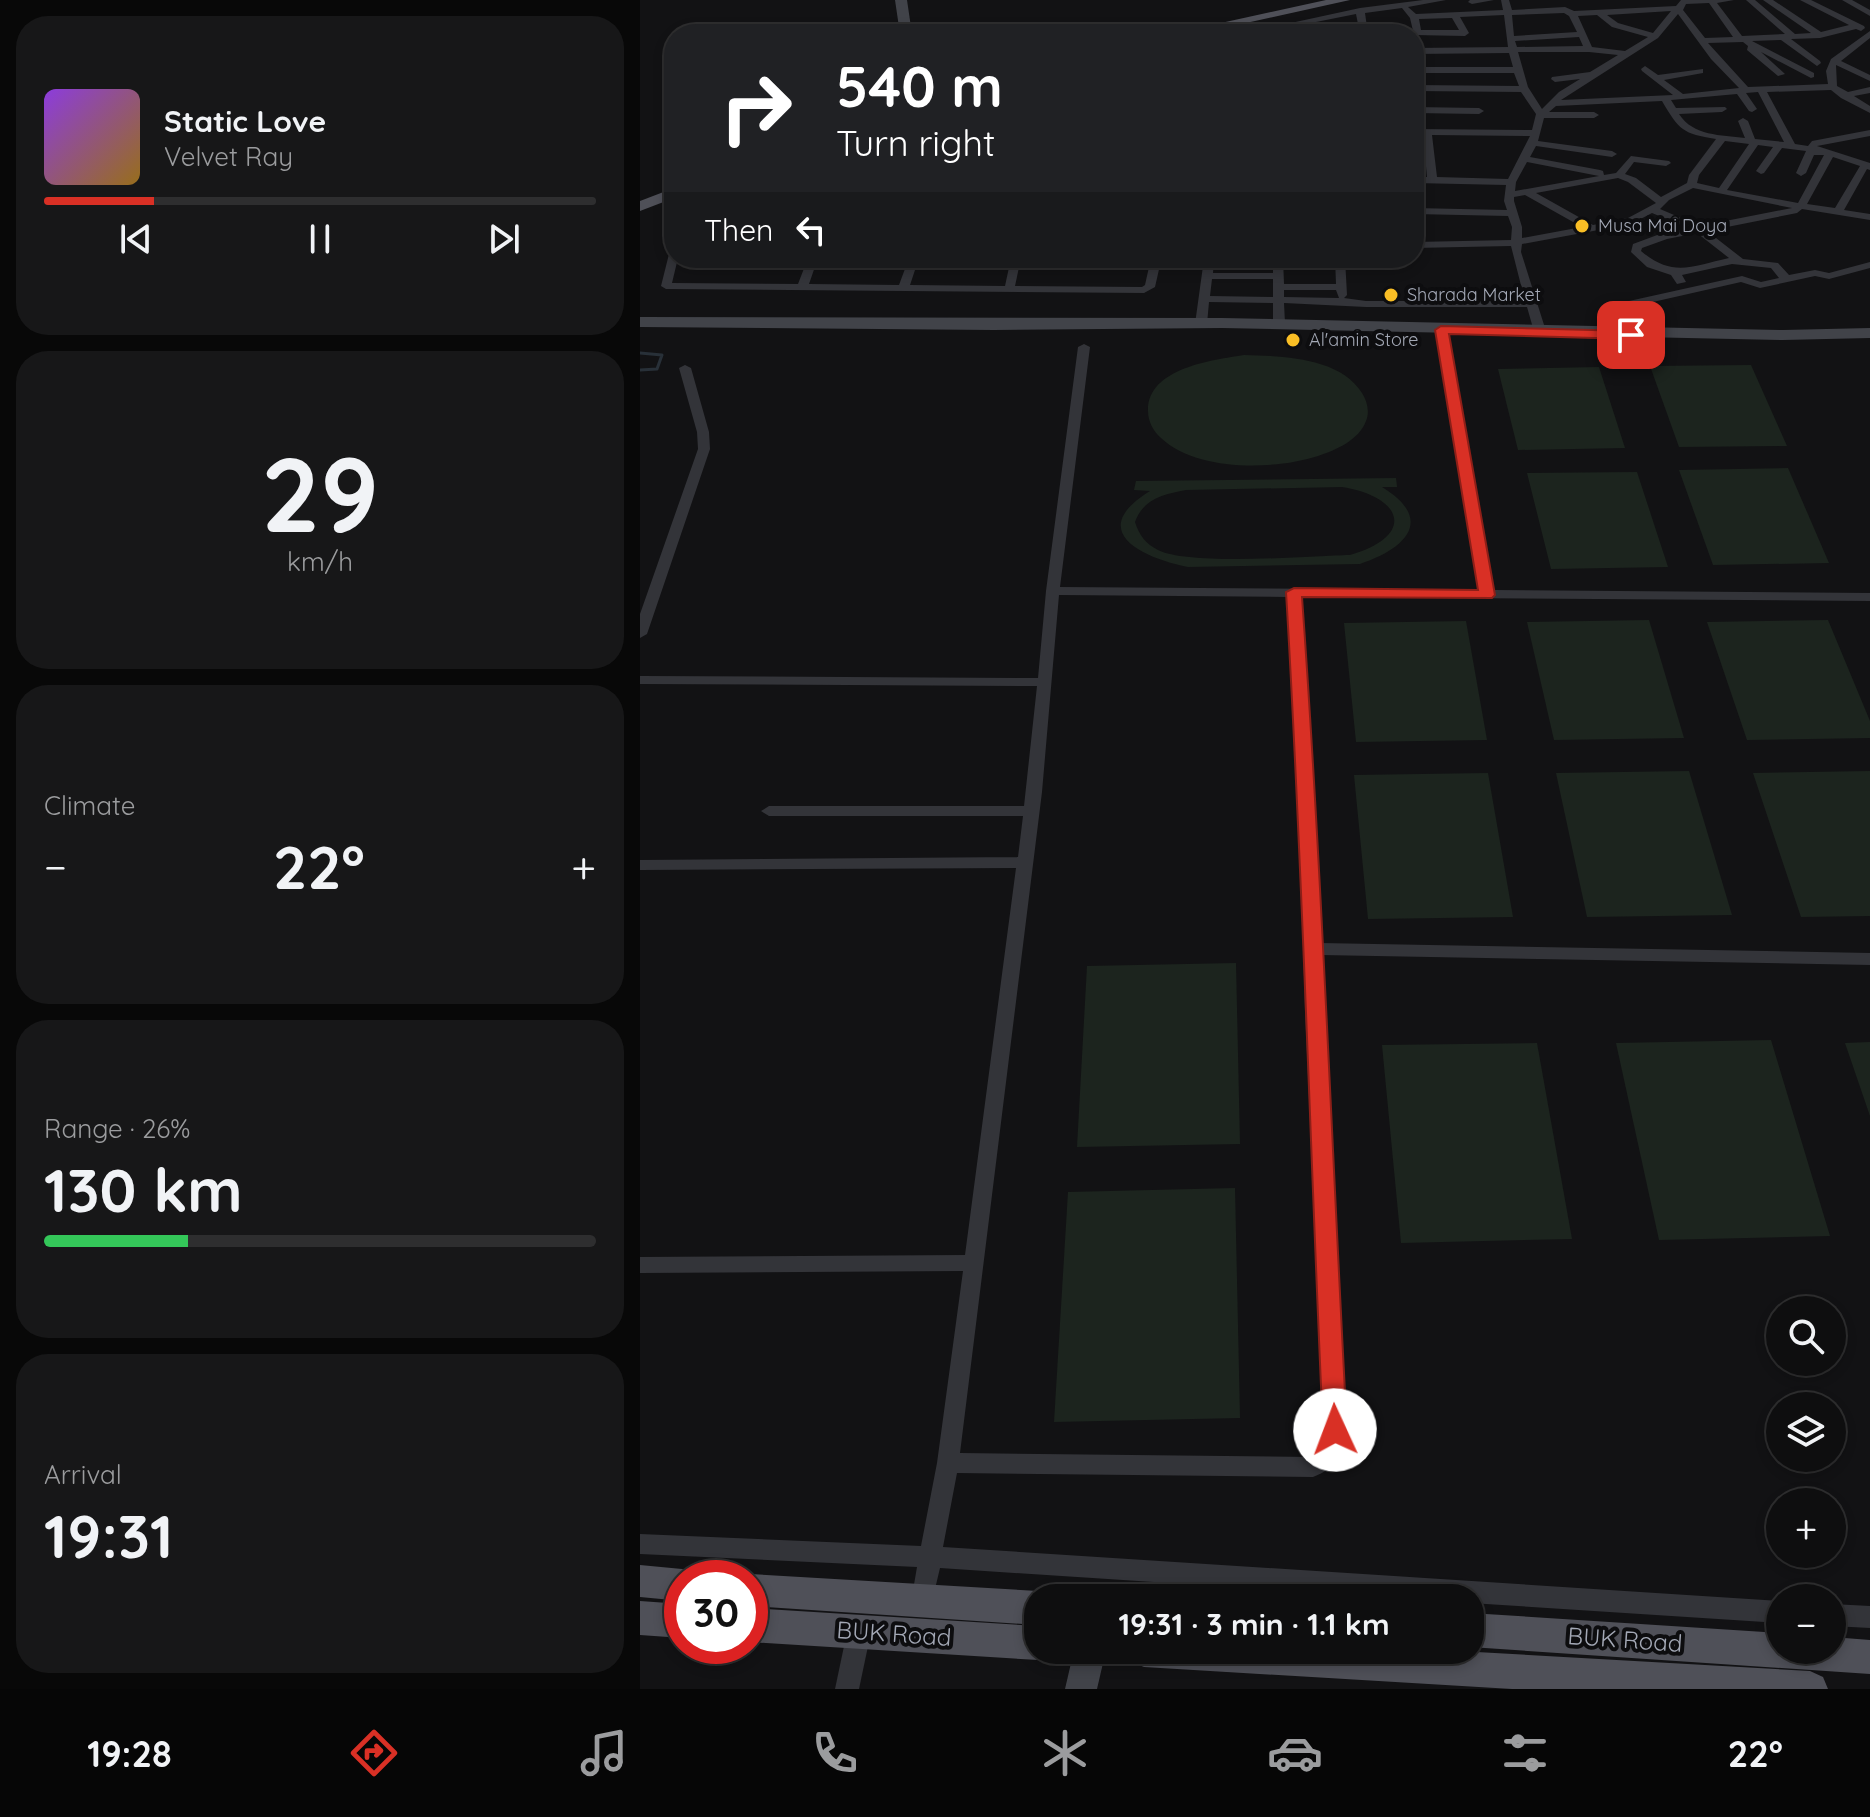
<!DOCTYPE html>
<html lang="en">
<head>
<meta charset="utf-8">
<style>
  :root { --surface:#0e0e0f; --page:#171718; --text:#f1f3f6; --muted:#9b9c9e; --line:#2e2e2f; --accent:#d93025 }
  body { margin:0; font-family:Quicksand,sans-serif; background:var(--page); color:var(--text); height:100vh; display:flex; flex-direction:column; font-size:30px; white-space:nowrap }
  * { box-sizing:border-box; margin:0 }
  p { font-size:26px; color:var(--muted) }
  .icon { flex:none; width:44px; height:44px; fill:none; stroke:currentColor; stroke-width:2; stroke-linecap:round; stroke-linejoin:round }
  .map { position:relative; flex:1; overflow:hidden }
  .panel { display:flex; flex-direction:column; gap:16px; padding:16px; background:#080808; width:640px }
  .panel>* { flex:none }
  .banner { position:absolute; left:24px; top:24px; width:760px; height:244px; border-radius:32px; box-shadow:0 4px 12px #0003,0 0 0 2px var(--line); background:#202124; color:#fff; overflow:hidden }
  .tools { position:absolute; left:1126px; top:1296px; display:grid; gap:16px }
  .tools a { display:grid; place-items:center; width:80px; height:80px; border-radius:50%; background:var(--surface); box-shadow:0 4px 12px #0003,0 0 0 2px var(--line); font-size:40px }
  .speed { position:absolute; left:24px; top:1560px; display:flex; gap:16px; font-size:40px; font-weight:700; text-align:center }
  .speed>* { display:grid; place-content:center; width:104px; height:104px; border-radius:50%; background:var(--surface); box-shadow:0 4px 12px #0003,0 0 0 2px var(--line); line-height:1 }
  .speed .limit { border:12px solid #d22; background:#fff; color:#111 }
  .pin { position:absolute; display:grid; place-items:center; width:68px; height:68px; color:#fff; margin:-34px; border-radius:16px; box-shadow:0 4px 12px #0006 }
  .me { position:absolute; width:88px; margin:-44px; rotate:358deg; stroke-linejoin:round; filter:drop-shadow(0 0 6px #0008) }
  .turn { display:flex; align-items:center; gap:28px; height:168px; padding:0 40px; font-size:36px }
  .turn .icon { width:104px; height:104px; stroke-width:2.5 }
  .turn b { display:block; font-size:56px; line-height:68px }
  .then { display:flex; align-items:center; height:76px; padding:0 40px; background:#0003; gap:16px; font-size:30px }
  .big { font-size:60px; font-weight:800; line-height:1.1 }
  .panel .tile { flex:1; display:flex; flex-direction:column; justify-content:center; gap:12px; min-width:0; padding:0 28px; border-radius:32px; background:var(--page) }
  .panel .dial { align-items:center; gap:0 }
  .dial b { font-size:104px; line-height:1 }
  .song { display:flex; align-items:center; gap:24px }
  .cover { width:96px; height:96px; border-radius:12px; background:linear-gradient(135deg,hsl(270 70% 55%),hsl(40 70% 35%)) }
  .played { height:8px; border-radius:4px; background:linear-gradient(90deg,var(--accent) 20%,var(--line) 20%) }
  .keys { display:flex; justify-content:space-around; direction:ltr }
  .heat { display:flex; justify-content:space-between; align-items:center; font-size:44px; direction:ltr }
  .charge { height:12px; border-radius:6px; background:linear-gradient(90deg,#34c759 26%,var(--line) 0) }
  .trip { position:absolute; left:384px; top:1584px; width:460px; height:80px; border-radius:32px; background:var(--surface); box-shadow:0 4px 12px #0003,0 0 0 2px var(--line); font-weight:800; line-height:80px; text-align:center }
  .dock { display:flex; height:128px; justify-content:space-around; align-items:center; background:#060606; color:var(--muted) }
  .dock .icon { width:56px; height:56px }
  .dock .current { color:var(--accent) }
  .dock b { font-size:36px; color:var(--text) }
  main { display:flex; flex:1; min-height:0 }
  .map>svg:first-child { display:block }
</style>
</head>
<body>
<main>
<section class="panel">
<div class="tile">
<div class="song"><i class="cover"></i><div><b>Static Love</b><p>Velvet Ray</p></div></div>
<div class="played"></div>
<div class="keys"><svg class="icon" aria-label="previous" viewBox="0 0 24 24"><path d="M18 5L8 12l10 7zM5 5v14"/></svg><svg class="icon" aria-label="pause" viewBox="0 0 24 24"><path d="M8 5v14M16 5v14"/></svg><svg class="icon" aria-label="next" viewBox="0 0 24 24"><path d="M6 5l10 7-10 7zM19 5v14"/></svg></div>
</div>
<div class="tile dial"><b>29</b><p>km/h</p></div>
<div class="tile"><p>Climate</p>
<div class="heat"><a>−</a><b class="big">22°</b><a>+</a></div>
</div>
<div class="tile"><p>Range · 26%</p><b class="big">130 km</b><div class="charge"></div></div>
<div class="tile"><p>Arrival</p><b class="big">19:31</b></div>
</section>
<div class="map">
<svg width="1230" height="1689" viewBox="0 0 1230 1689">
  <rect width="100%" height="100%" fill="#121214"/>
  <g fill="#1c241e" fill-rule="evenodd">
    <path d="M604,355C641,356 700,357 722,393C727,401 730,411 726,421C719,440 696,450 678,456C635,470 557,472 521,438C513,431 508,421 508,411C507,368 573,360 604,355Z"/>
    <path d="M1111,365L1147,446L1039,447L1010,366Z"/>
    <path d="M959,367L985,448L878,450L858,369Z"/>
    <path d="M1148,468L1189,563L1073,565L1039,470Z"/>
    <path d="M997,472L1028,567L911,569L887,473Z"/>
    <path d="M756,478L757,487H742C796,520 765,549 720,564L548,567C502,558 445,531 510,491L494,490L496,481ZM702,487C764,497 776,536 710,555C668,556 550,566 518,550C506,544 499,535 495,522C503,499 524,494 546,490Z"/>
    <path d="M1009,620L1044,738L914,740L887,622Z"/>
    <path d="M1188,620L1230,721V738L1107,740L1067,622Z"/>
    <path d="M826,621L847,740L716,742L704,623Z"/>
    <path d="M1049,771L1092,915L947,917L916,773Z"/>
    <path d="M1230,771V916L1161,917L1113,773Z"/>
    <path d="M848,773L873,917L728,919L714,775Z"/>
    <path d="M596,963L600,1144L437,1147L447,966Z"/>
    <path d="M1131,1040L1190,1236L1019,1240L976,1043Z"/>
    <path d="M1230,1042V1116L1205,1043Z"/>
    <path d="M897,1043L932,1239L761,1243L742,1045Z"/>
    <path d="M595,1188L600,1418L414,1422L428,1192Z"/>
  </g>
  <g fill="none" stroke-linecap="round" stroke-linejoin="round">
    <path stroke="#283038" stroke-width="3" d="M0,353L22,355L17,369L0,370"/>
    <g fill="#333439" fill-rule="evenodd">
      <path d="M783,0H806L768,7L776,14L863,10L861,0H869L872,10L925,7L934,11L1036,6L1041,0H1094L1077,3L1102,36L1145,34L1106,0H1115L1155,34L1171,33L1123,0H1133L1181,32L1209,25L1160,0H1171L1224,26L1225,28L1221,31L1216,29L1180,38L1151,39L1180,61L1181,63L1177,66L1141,40L1112,41L1174,73V77L1171,78L1121,52L1145,74L1138,76L1107,50L1108,46L1103,42L1068,43L1108,87L1188,84L1186,71L1191,59L1230,31V38L1201,61L1230,75V81L1196,65L1197,86L1208,92L1230,87V93L1214,96L1230,106V113L1201,98L1191,90L1127,92L1155,144L1168,146L1172,141L1230,130V136L1177,146L1230,163V170L1227,169L1204,210L1230,214V220L1162,209L1157,213L1067,231L1103,259L1138,263L1149,275L1175,270L1189,273L1230,262V268L1189,279L1175,276L1120,288L1101,282L982,309L995,331L989,334L985,333L969,307L971,305L1102,276L1121,282L1139,278L1131,268L1092,264L1042,275L1046,282L1037,284L1031,275L1007,267L991,252L993,244L1020,234L1048,228L1012,213L991,224L882,244L881,252L905,328L899,331L893,328L887,307H726L644,303L645,323L639,326L633,323V303L569,302L567,324L561,327L555,324L563,266L520,265L515,287L504,293L26,289L21,286L29,254L34,251V258H38L32,283L158,284L168,258H178L169,284L259,285L269,258H279L270,285L365,286L371,258H381L375,286L502,287L505,285L511,258H574L573,273H633V258H643L644,284H696L695,258H705L707,295L704,298L726,301H885L871,246L774,248V242L871,240L872,227L868,216L774,214V208L867,210L864,201L866,185L774,183V177H787L783,135H774V129L892,130L896,114L881,92L774,91V85L879,86L874,73H781L777,70L781,67H873L869,53L774,54V48L868,47L864,15L820,17L829,33L825,36L774,35L770,18L762,8L725,13L728,34H720L716,14L641,29L637,26L720,8ZM1069,3L1093,37L1065,38L1043,10L1046,4ZM1031,11L1013,33L978,23L967,15ZM924,13L929,16L937,32L874,36L872,15ZM1038,14L1071,59L1099,88L1043,94L1024,80L1063,73V69L1018,75L1005,66L1001,69L1002,71L1033,95L921,100L1018,38ZM957,15L972,27L1008,37L985,51L952,47L938,16ZM812,18L819,30H781L779,19ZM939,37L943,46L877,47L875,41ZM878,52H949L978,55L950,72L912,77L911,79L915,82L940,79L919,92L902,109L888,87ZM1118,92L1144,142L1115,139L1108,121L1103,118L1098,121L1105,138C1081,135 1053,136 1039,114L1082,112L1087,109L1085,107L1036,108L1031,100L1097,94L1109,111L1112,112L1117,109L1106,93ZM1022,101C1039,130 1043,134 1076,139L1049,175L1047,183L1021,197L996,178L985,174L994,162L1026,166L1031,163L1029,161L991,156L976,173L964,175L963,171L960,170L890,157L896,146L972,157L977,154L972,151L898,141L904,118H954L959,115L954,112H909L916,106ZM792,135L890,136L868,179L797,177ZM1085,141L1109,144L1079,188L1057,183L1059,175ZM1118,145L1133,147L1116,171L1121,174L1124,173L1142,148L1166,151L1156,173L1161,176L1166,173L1174,155H1184L1158,203L1087,190ZM1193,157L1220,166L1195,208L1167,204ZM887,162L959,176L875,191L876,182ZM978,178L988,182L1016,203L988,218L953,225L896,193ZM1053,188L1152,208L1060,226L1020,209L1029,200ZM885,195L942,227L882,238V227L874,201V197ZM1057,233L1089,258C1052,266 1033,278 1001,251L1002,248L1027,239ZM572,279H633V297L570,296ZM644,290H696L699,298L644,297Z"/>
      <path d="M830,0H854L832,4L828,2Z"/>
      <path d="M1202,0H1212L1230,10V16Z"/>
      <path d="M774,107L839,108L844,111L839,114L774,113Z"/>
      <path d="M801,327L807,330L853,590L1230,593V601L661,597L672,749L680,943L1230,953V965L681,955L706,1430C705,1454 696,1468 673,1477L317,1473L303,1547L1140,1601V1623L830,1603V1598H756L300,1568L290,1610L282,1613L274,1610L271,1602L277,1567L0,1554V1534L281,1546L297,1463L323,1271L0,1273V1257L325,1255L376,868L0,870V860L378,857L383,816H129L121,811L129,806H384L397,686L0,684V676L398,678L406,591L438,347L444,344L450,347L420,587L839,590L795,330ZM419,595L648,597L657,749L665,1011L684,1430L682,1448L672,1457L320,1453L402,792Z"/>
      <path d="M45,365L51,368L69,432L70,449L7,634L0,638V614L58,449L57,432L39,368Z"/>
      <path d="M1192,1604L1230,1606V1628L1192,1626Z"/>
      <path d="M219,1621L227,1624L231,1632L219,1689H195L207,1632L211,1624Z"/>
    </g>
    <g fill="#414349" fill-rule="evenodd">
      <path d="M255,0H267L272,34H260Z"/>
      <path d="M0,317L582,318L1143,330L1230,328V338L1143,340L582,328L354,330L0,327Z"/>
      <path d="M434,1650H466L457,1689H425Z"/>
    </g>
    <g fill="#4f5058" fill-rule="evenodd">
      <path d="M686,0H710L556,34H531Z"/>
      <path d="M34,188V198L0,211V201Z"/>
      <path d="M0,1565L42,1569L54,1573L56,1578H42V1601L0,1597Z"/>
      <path d="M110,1574L398,1591L411,1598H398V1625L110,1606V1578H99Z"/>
      <path d="M0,1601L42,1604V1638L0,1635Z"/>
      <path d="M110,1608L398,1626V1650H413L410,1655L398,1660L110,1642Z"/>
      <path d="M830,1613L1140,1633V1650H1192V1637L1230,1640V1674L830,1647Z"/>
      <path d="M486,1650H801L1170,1671L1183,1677L1188,1689H872L504,1667L492,1662Z"/>
    </g>
  </g>
  <path fill="#d93025" stroke="#8d1f18" stroke-width="2" d="M801,326L991,331L997,335L991,339L809,334L855,595L852,598L662,597C682,874 692,1152 707,1430L704,1438L695,1441L687,1438L683,1430C670,1151 663,871 646,592L654,588L838,590L795,330Z"/>
  <g fill="#f9be25" stroke="#0d0d0f" stroke-width="3">
    <circle cx="942" cy="226" r="8"/>
    <circle cx="751" cy="295" r="8"/>
    <circle cx="653" cy="340" r="8"/>
  </g>
  <g text-anchor="middle" stroke-width="8" stroke-linejoin="round" paint-order="stroke">
    <g font-size="18" fill="#a3a8b5" stroke="#0d0d0f" text-anchor="start">
      <text x="958" y="232">Musa Mai Doya</text>
      <text x="767" y="301">Sharada Market</text>
      <text x="669" y="346">Al'amin Store</text>
    </g>
    <g font-size="24" fill="#a3a8b5" stroke="#0d0d0f">
      <text transform="translate(254 1634) rotate(4)" y="8">BUK Road</text>
      <text transform="translate(985 1640) rotate(4)" y="8">BUK Road</text>
    </g>
  </g>
</svg>
<div class="tools">
<a><svg class="icon" aria-label="search" viewBox="0 0 24 24"><circle cx="10" cy="10" r="6"/><path d="M15 15l6 6"/></svg></a>
<a><svg class="icon" aria-label="layers" viewBox="0 0 24 24"><path d="M12 4l9 5-9 5-9-5zM3 14l9 5 9-5"/></svg></a>
<a>+</a>
<a>−</a>
</div>
<div class="speed"><div class="limit">30</div></div>
<div class="pin" style="left:991px;top:335px;background:#d93025"><svg class="icon" aria-label="arrive" viewBox="0 0 24 24"><path d="M6 21V4h12l-3 4 3 4H6"/></svg></div>
<svg class="me" style="left:695px;top:1430px" viewBox="-20 -20 40 40"><circle r="19" fill="#fff"/><path d="M0-13L10 11 0 6-10 11z" fill="#d93025"/></svg>
<div class="trip">19:31 · 3 min · 1.1 km</div>
<div class="banner">
<div class="turn"><svg class="icon" aria-label="right" viewBox="0 0 24 24"><path d="M7 20v-9h11M14 6l5 5-5 5"/></svg><div><b>540 m</b>Turn right</div></div>
<div class="then">Then<svg class="icon" aria-label="left" viewBox="0 0 24 24"><path d="M17 20v-9H6M10 6l-5 5 5 5"/></svg></div>
</div>
</div>
</main>
<nav class="dock">
<b>19:28</b>
<svg class="icon current" aria-label="directions" viewBox="0 0 24 24"><path d="M12 3l9 9-9 9-9-9zM9 14v-3h6M13 9l2 2-2 2"/></svg>
<svg class="icon" aria-label="music" viewBox="0 0 24 24"><path d="M9 18V5l10-2v13"/><circle cx="6" cy="18" r="3"/><circle cx="16" cy="16" r="3"/></svg>
<svg class="icon" aria-label="phone" viewBox="0 0 24 24"><path d="M5 4h4l2 5-3 2q2 4 5 5l2-3 5 2v4C11 20 4 13 5 4z"/></svg>
<svg class="icon" aria-label="climate" viewBox="0 0 24 24"><path d="M12 3v18M4 7l16 10M4 17L20 7"/></svg>
<svg class="icon" aria-label="car" viewBox="0 0 24 24"><path d="M5 17H2v-5l4-1 3-4h7l3 4 3 1v5h-3M9 17h6M6 11h13"/><circle cx="7" cy="17" r="2"/><circle cx="17" cy="17" r="2"/></svg>
<svg class="icon" aria-label="filters" viewBox="0 0 24 24"><path d="M4 7h16M4 17h16"/><circle cx="9" cy="7" r="2"/><circle cx="15" cy="17" r="2"/></svg>
<b>22°</b>
</nav>
</body>
</html>
